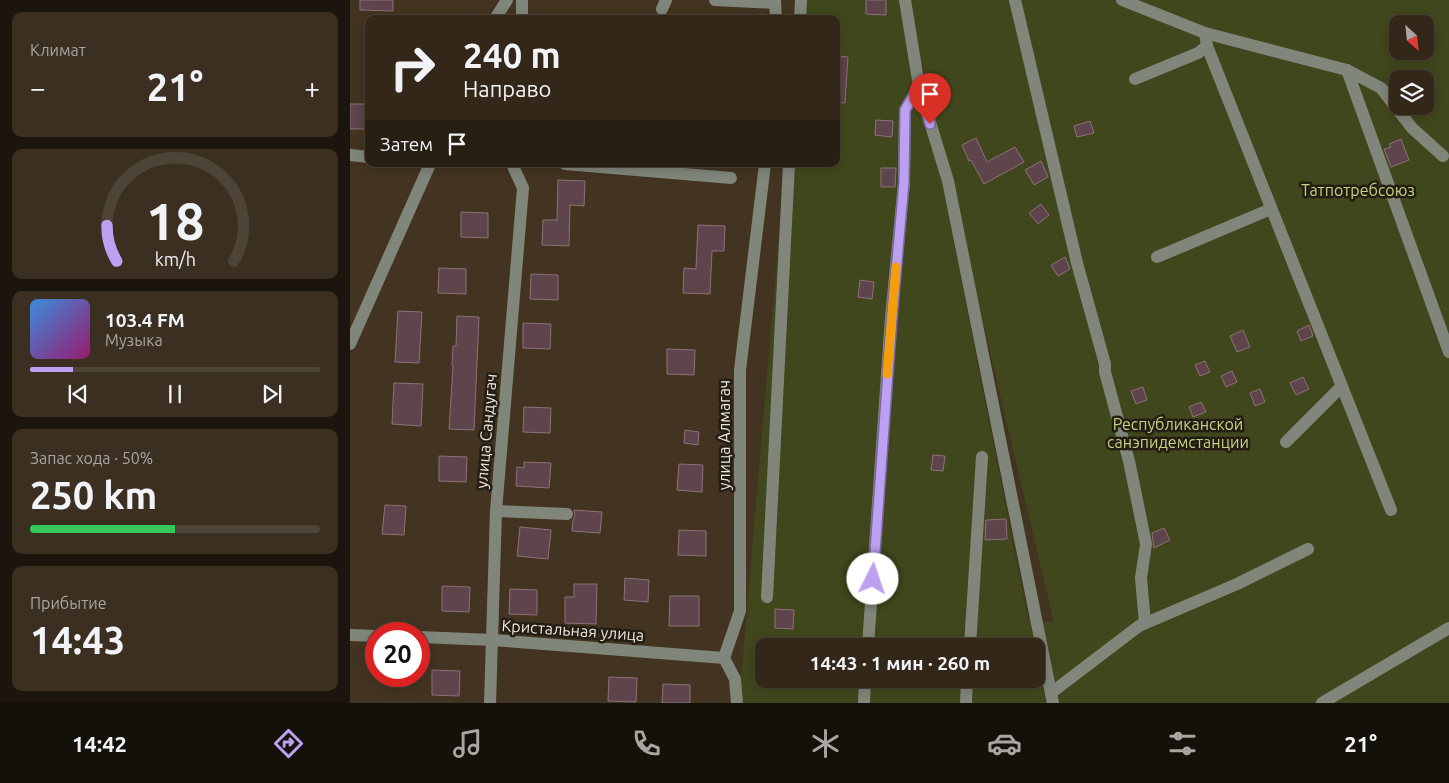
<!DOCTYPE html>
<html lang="ru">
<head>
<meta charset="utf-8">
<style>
  :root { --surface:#322718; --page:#3a2f21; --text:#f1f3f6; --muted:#a8a5a2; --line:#4d4437; --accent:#bca0f2 }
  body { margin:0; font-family:Ubuntu,sans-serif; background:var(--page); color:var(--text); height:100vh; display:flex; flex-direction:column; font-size:19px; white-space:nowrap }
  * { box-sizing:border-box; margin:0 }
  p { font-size:16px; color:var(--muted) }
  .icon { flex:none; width:28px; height:28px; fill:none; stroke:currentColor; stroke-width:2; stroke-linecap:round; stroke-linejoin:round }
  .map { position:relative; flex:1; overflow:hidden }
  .panel { display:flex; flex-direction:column; gap:12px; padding:12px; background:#1c150d; width:350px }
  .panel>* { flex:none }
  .top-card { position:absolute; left:15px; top:15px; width:475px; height:152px; border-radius:10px; box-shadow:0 2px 12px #0003,0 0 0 1px var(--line); background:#322718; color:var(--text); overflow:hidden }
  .needle { width:32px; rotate:153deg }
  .controls { position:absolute; left:1039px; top:15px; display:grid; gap:10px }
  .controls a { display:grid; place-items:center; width:45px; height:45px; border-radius:10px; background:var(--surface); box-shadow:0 2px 12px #0003,0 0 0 1px var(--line); font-size:25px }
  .speed { position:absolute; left:15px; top:622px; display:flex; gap:10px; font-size:25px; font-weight:700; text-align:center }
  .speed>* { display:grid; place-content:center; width:65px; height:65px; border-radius:50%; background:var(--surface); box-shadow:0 2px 12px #0003,0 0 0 1px var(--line); line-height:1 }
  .speed .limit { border:8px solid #d22; background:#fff; color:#111 }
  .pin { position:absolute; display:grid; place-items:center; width:42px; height:42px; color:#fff; margin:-51px -21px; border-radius:50% 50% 50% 0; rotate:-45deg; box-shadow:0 0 5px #0007 }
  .pin .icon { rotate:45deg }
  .me { position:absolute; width:55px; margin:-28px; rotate:4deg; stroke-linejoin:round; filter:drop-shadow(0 0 4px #0008) }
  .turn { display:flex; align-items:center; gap:18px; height:105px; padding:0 15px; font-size:22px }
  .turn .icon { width:65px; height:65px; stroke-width:2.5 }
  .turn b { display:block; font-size:35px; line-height:42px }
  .then { display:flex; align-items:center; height:48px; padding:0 15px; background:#0003; gap:10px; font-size:19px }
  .big { font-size:38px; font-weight:600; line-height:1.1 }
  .panel .card { flex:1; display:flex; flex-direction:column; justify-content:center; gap:8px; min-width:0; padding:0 18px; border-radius:10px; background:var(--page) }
  .panel .dial { align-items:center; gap:0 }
  .dial svg { height:130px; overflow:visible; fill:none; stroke:var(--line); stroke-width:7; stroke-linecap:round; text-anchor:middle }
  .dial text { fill:var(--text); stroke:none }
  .song { display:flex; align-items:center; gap:15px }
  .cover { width:60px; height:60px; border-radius:8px; background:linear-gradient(135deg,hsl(210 70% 55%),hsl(320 70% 35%)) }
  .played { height:5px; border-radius:2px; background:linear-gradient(90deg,var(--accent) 15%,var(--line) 15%) }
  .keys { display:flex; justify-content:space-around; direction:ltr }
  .heat { display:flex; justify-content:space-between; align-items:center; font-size:28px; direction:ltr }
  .charge { height:8px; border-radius:4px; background:linear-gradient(90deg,#34c759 50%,var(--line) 0) }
  .trip { position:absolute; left:405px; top:638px; width:290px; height:50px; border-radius:10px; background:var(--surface); box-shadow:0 2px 12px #0003,0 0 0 1px var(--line); font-weight:600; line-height:50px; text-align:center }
  .tab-bar { display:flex; height:80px; justify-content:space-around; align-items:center; background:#14100a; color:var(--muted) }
  .tab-bar .icon { width:35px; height:35px }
  .tab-bar .active { color:var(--accent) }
  .tab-bar b { font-size:22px; color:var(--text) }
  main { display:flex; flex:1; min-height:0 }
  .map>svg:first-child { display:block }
</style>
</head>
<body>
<main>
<section class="panel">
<div class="card"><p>Климат</p>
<div class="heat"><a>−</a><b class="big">21°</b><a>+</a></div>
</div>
<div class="card dial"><svg viewBox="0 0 100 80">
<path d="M14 69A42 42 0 1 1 86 69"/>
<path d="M14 69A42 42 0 0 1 8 47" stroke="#bca0f2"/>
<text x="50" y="56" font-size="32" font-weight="700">18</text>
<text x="50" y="72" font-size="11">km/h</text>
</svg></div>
<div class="card">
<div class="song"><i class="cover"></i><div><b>103.4 FM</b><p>Музыка</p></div></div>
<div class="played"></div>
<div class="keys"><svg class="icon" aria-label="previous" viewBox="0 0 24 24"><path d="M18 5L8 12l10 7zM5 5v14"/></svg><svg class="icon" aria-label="pause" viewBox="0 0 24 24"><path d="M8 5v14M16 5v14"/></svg><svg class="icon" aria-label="next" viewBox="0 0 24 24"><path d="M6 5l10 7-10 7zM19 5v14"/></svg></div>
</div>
<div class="card"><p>Запас хода · 50%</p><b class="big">250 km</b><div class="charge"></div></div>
<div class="card"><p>Прибытие</p><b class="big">14:43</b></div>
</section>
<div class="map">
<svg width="1099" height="703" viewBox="0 0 1099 703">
  <rect width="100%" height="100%" fill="#423420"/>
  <path fill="#40471c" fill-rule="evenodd" d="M450,0H1099V703H389L435,164H486V19H448ZM557,5H558L704,623L678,619ZM1048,24H1075V51H1048ZM1048,79H1075V106H1048ZM414,646H686V679H414Z"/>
  <g fill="#5e444b" stroke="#8e7179">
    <path d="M10,0H43V11L10,10Z"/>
    <path d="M516,0H536V15L516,14Z"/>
    <path d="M487,56L498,57L495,103L486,102Z"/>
    <rect x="0" y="104" width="19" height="25"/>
    <path d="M526,120L543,121L542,137L525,135Z"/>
    <path d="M740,121L744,133L727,137L724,126Z"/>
    <path d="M626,138L637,162L665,147L674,162L634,184L621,160L619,161L612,145Z"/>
    <path d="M1051,139L1059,160L1041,167L1034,149L1041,147L1039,144Z"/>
    <path d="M691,161L698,177L684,185L675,170Z"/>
    <path d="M531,168H546L545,187H531Z"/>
    <path d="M208,180L235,181L234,206L220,205L219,246L192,245L193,220H207Z"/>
    <path d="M691,204L699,215L688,224L679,213Z"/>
    <path d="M111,212L138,213V238L111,237Z"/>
    <path d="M348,225L375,226L374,251H362L360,294L333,293L334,268L346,269Z"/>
    <path d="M715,257L720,269L708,276L701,265Z"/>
    <path d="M89,268L116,269V294L88,293Z"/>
    <path d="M181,274L208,275V300L180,299Z"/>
    <path d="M510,280L524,282L522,299L508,297Z"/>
    <path d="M48,311L72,312L69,363L45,362Z"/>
    <path d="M107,316L129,317L124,430L99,429L103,366H102L103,346H106Z"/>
    <path d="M173,323L201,324L200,349L173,348Z"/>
    <path d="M959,325L963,336L951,341L947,331Z"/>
    <path d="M893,330L900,347L887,352L880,336Z"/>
    <path d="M317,349L345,350L344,375L317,374Z"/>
    <path d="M855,361L860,372L850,376L845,365Z"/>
    <path d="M882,371L887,382L876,387L871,376Z"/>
    <path d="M953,377L959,389L946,395L940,383Z"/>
    <path d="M44,383L73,384L71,426L42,424Z"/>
    <path d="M793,387L797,400L786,404L781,391Z"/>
    <path d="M910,389L915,402L905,406L900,393Z"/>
    <path d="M851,402L856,412L843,417L839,407Z"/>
    <path d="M174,407L201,408L200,433L173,432Z"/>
    <path d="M335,430L349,432L348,445L334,443Z"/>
    <path d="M583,455L595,456L593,471L581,470Z"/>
    <path d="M89,456L117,457L116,482L89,481Z"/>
    <path d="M174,462L201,463L199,488L166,486L167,467L174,468Z"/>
    <path d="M329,464L353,465L352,492L327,490Z"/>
    <path d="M35,505L56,506L54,535L32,534Z"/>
    <path d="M224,510L252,512L250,533L222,531L223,520L225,515Z"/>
    <path d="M656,519L657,539L635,540L636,520Z"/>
    <path d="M170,527L201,530L198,559L167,556Z"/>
    <path d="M814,528L820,540L804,548L802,533Z"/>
    <path d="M329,530L356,531V556L328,555Z"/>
    <path d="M275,578L299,580L298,602L274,600Z"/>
    <path d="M224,584H247L246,624L215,623V597H224Z"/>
    <path d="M92,586L120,587L119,612L92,611Z"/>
    <path d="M160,589L187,590V615L159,614Z"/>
    <path d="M320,596H349V626H319Z"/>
    <path d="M425,609L444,610L443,629L425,628Z"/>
    <path d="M82,670L110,671L109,696L82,695Z"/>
    <path d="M259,677L287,678L286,702L258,701Z"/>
    <path d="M313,684L340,685V703H312Z"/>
  </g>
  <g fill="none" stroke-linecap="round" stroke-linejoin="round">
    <g stroke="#81867b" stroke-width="12">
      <path d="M365,0L425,3"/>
      <path d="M425,0L426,19"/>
      <path d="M555,0L569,86L598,181L703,703"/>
      <path d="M665,0L727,263L755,364V372L779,461L796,544L791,578L795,623"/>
      <path d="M772,0L855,33L997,70L1031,88L1062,128L1093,156"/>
      <path d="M312,9L316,0"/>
      <path d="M145,19L157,0"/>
      <path d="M172,19V0"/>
      <path d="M450,19L451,0"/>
      <path d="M855,33L857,46L1041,510"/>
      <path d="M997,70L1099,352"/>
      <path d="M785,79L848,53L857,46"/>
      <path d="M0,155L19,157"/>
      <path d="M215,164L381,178"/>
      <path d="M807,257L921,209"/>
      <path d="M0,344L80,164"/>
      <path d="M936,442L991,387"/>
      <path d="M146,511L217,514"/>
      <path d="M417,597L439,164"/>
      <path d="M0,635L26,636"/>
      <path d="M69,637L143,640L374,658"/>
      <path d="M518,646L541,317L554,183L555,110L569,86"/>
      <path d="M620,646L632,457"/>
      <path d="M701,693L789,626L887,584L958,549"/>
      <path d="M140,703L146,511L173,188L162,164"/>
      <path d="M387,703L385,679L374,658L390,611V370L415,164"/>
      <path d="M514,703L515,679"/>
      <path d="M616,703L617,679"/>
      <path d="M972,703L1099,628"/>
    </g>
  </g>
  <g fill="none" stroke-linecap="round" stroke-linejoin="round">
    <g stroke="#7a689d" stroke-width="12">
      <path id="route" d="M523,579L542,317L554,182L555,110L569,86L580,124"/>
    </g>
    <use href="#route" stroke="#bca0f2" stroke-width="9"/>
    <path stroke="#f59e0b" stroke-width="9" d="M537,374L546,267"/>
  </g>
  <g text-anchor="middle" stroke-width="5" stroke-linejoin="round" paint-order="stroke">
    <g font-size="16" fill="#c5d381" stroke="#231d14">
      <text x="1008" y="196">Татпотребсоюз</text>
      <text x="828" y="430">Республиканской<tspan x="828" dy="18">санэпидемстанции</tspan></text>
    </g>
    <g font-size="16" fill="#efe6d9" stroke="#231d14">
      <text transform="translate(136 431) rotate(-85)" y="6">улица Сандугач</text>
      <text transform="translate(374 435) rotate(-90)" y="6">улица Алмагач</text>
      <text transform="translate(223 630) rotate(4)" y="6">Кристальная улица</text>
    </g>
  </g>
</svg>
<div class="controls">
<a><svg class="needle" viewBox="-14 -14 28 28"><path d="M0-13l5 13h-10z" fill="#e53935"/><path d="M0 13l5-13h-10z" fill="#a8a5a2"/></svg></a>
<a><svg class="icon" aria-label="layers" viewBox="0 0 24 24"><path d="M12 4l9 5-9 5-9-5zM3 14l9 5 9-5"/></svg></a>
</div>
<div class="speed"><div class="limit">20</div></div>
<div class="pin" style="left:580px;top:124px;background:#d93025"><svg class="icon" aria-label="arrive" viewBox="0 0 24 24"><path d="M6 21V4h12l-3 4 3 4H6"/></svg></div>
<svg class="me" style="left:523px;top:579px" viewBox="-20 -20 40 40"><circle r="19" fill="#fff"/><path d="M0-13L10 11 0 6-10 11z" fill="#bca0f2"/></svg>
<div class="trip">14:43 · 1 мин · 260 m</div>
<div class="top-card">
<div class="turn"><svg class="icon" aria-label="right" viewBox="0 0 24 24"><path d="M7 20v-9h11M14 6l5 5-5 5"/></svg><div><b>240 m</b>Направо</div></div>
<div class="then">Затем<svg class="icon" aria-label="arrive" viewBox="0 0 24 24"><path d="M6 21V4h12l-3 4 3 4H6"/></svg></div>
</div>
</div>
</main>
<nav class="tab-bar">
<b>14:42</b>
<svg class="icon active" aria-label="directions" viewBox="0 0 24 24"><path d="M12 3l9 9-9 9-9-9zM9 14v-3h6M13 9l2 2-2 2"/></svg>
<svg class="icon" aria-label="music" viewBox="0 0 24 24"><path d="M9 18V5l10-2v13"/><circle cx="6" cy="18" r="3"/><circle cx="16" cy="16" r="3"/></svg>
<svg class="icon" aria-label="phone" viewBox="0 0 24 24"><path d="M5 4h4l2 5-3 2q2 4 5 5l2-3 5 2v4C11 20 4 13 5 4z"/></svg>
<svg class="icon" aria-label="climate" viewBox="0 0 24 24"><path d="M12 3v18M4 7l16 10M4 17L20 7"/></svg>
<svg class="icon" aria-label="car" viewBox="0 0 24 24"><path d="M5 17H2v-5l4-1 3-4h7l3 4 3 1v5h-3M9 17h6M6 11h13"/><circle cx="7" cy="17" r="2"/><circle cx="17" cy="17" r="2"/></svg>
<svg class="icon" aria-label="filters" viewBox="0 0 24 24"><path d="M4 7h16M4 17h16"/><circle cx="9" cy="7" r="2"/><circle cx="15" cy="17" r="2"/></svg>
<b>21°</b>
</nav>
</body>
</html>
